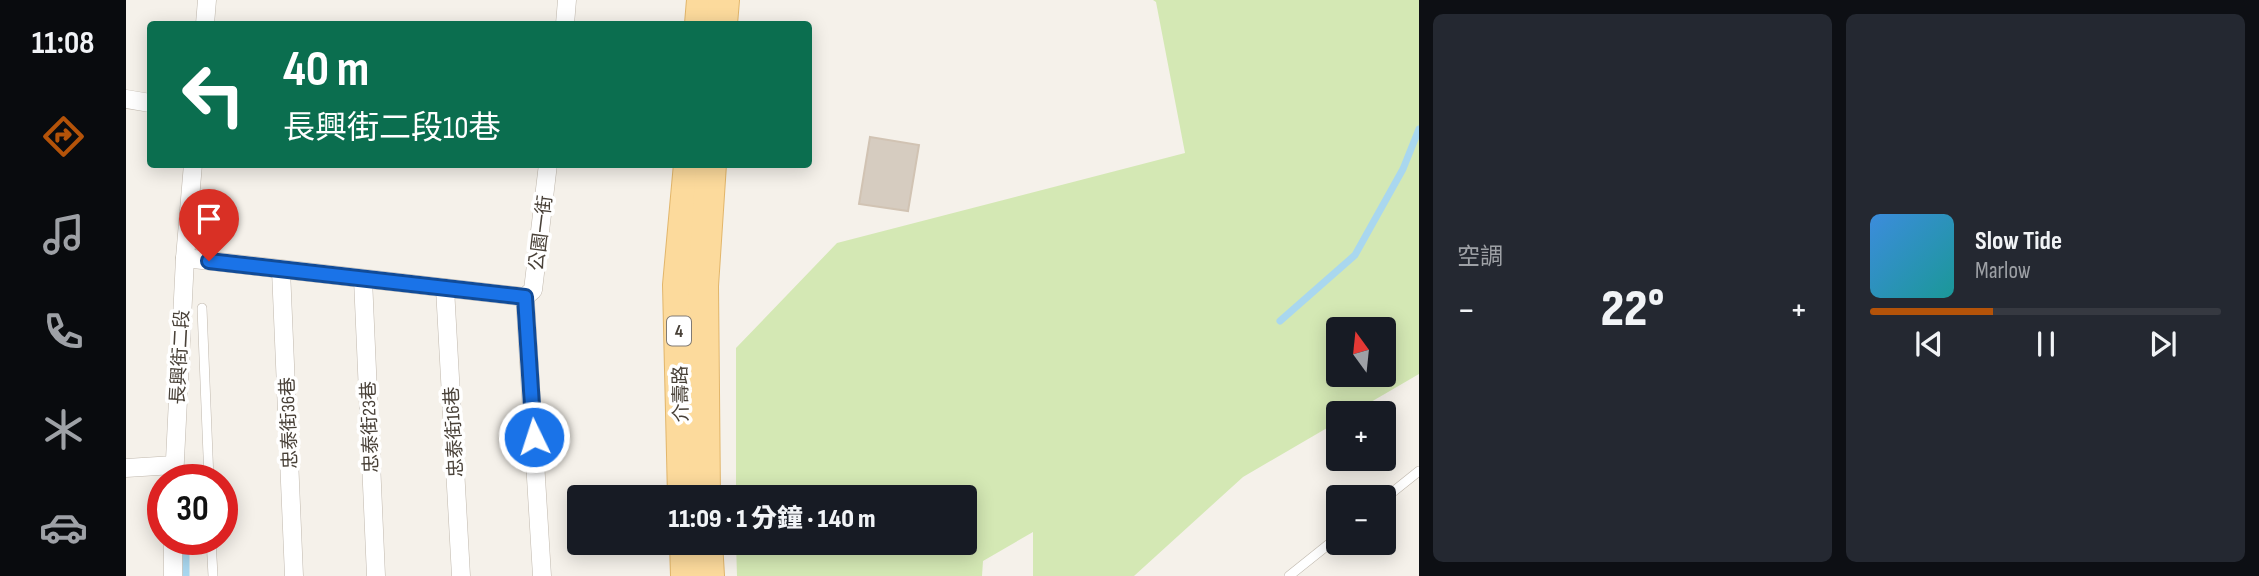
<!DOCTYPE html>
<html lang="zh-TW">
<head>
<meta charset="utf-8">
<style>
  :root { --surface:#171b24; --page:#242831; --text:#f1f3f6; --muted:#9ea1a6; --line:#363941; --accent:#b45309 }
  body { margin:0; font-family:"Sofia Sans Condensed","Noto Sans TC",sans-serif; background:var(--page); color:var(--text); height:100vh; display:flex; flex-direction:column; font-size:26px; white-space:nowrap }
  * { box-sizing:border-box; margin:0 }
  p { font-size:23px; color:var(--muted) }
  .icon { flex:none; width:38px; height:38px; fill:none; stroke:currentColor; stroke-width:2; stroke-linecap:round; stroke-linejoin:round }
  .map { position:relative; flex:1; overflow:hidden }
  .side { display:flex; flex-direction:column; gap:14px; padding:14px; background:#0d0f14; width:840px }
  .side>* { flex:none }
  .guide { position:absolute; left:21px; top:21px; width:665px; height:147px; border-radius:7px; box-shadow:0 4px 18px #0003; background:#0b6e4f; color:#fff; overflow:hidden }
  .needle { width:46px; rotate:345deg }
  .buttons { position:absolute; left:1200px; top:317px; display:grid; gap:14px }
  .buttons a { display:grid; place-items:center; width:70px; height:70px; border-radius:7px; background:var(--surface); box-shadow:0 4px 18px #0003; font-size:35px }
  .speed { position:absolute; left:21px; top:464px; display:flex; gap:14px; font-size:35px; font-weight:700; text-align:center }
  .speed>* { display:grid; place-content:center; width:91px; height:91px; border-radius:50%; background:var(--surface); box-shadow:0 4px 18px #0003; line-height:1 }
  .speed .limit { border:10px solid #d22; background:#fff; color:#111 }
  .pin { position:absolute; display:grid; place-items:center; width:60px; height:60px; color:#fff; margin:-72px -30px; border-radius:50% 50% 50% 0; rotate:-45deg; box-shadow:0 0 7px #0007 }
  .pin .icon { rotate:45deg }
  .me { position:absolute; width:77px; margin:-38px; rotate:356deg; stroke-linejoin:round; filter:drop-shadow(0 0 5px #0008) }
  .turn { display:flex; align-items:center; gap:24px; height:147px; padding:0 21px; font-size:32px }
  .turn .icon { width:91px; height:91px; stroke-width:2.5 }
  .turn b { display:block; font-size:49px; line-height:60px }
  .big { font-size:52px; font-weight:800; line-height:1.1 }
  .side .widget { flex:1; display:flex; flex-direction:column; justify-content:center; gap:10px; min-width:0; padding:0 24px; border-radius:10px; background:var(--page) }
  .song { display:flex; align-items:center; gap:21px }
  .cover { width:84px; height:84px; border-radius:10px; background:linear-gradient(135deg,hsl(210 70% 55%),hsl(180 70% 35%)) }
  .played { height:7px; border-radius:4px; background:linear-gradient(90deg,var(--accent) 35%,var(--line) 35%) }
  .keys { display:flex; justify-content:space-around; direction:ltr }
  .heat { display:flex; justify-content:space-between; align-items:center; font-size:38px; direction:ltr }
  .side .tiles { flex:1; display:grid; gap:14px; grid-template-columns:repeat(2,1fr) }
  .trip { position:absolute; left:441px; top:485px; width:410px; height:70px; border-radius:7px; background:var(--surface); box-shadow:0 4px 18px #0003; font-weight:800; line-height:70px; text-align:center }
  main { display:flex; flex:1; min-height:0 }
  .tabs { display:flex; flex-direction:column; width:126px; justify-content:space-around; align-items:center; background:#090b0e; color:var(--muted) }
  .tabs .icon { width:49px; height:49px }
  .tabs .on { color:var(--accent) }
  .tabs b { font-size:32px; color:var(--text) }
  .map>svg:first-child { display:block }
</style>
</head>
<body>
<main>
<nav class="tabs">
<b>11:08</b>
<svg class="icon on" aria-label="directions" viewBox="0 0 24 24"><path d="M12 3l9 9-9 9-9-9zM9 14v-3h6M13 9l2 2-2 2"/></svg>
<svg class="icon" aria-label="music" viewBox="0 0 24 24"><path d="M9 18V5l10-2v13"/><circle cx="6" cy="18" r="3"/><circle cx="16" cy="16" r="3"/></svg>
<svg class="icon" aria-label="phone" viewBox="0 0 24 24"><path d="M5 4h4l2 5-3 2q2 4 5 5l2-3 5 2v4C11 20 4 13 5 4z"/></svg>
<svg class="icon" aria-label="climate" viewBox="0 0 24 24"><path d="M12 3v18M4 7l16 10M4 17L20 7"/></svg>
<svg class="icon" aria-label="car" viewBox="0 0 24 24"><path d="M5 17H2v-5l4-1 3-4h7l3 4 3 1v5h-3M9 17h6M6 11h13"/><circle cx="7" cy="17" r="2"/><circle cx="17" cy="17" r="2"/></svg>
</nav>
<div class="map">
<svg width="1293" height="576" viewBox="0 0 1293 576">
  <rect width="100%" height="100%" fill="#f5f1ea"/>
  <path fill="#d4e8b4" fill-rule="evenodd" d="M1027,0H1293V374L1226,413H1213V421L1117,477L1008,576H907V532L857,561L856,576H611L610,543L838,542V497H610V348L711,243L1059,153L1030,2ZM1213,329H1258V374H1213Z"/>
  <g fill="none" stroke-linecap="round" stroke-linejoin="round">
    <g stroke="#a9d7ef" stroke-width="7">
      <path d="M1154,321L1229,255L1277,169L1293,129"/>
      <path d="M59,470V480"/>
      <path d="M60,539V576"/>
    </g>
  </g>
  <path fill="#d6ccc0" stroke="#d1c3b3" stroke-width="2" d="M744,137L793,145L782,211L733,204Z"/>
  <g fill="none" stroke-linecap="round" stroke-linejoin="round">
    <g stroke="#c0b8ad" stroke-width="10">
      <g id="service">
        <path d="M76,308L83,480"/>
        <path d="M1258,499L1293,471"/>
        <path d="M85,539L87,576"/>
        <path d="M1163,576L1213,536"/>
      </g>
    </g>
    <g stroke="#c0b8ad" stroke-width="19">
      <g id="minor">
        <path d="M79,24L81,0"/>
        <path d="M439,24L441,0"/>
        <path d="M0,99L24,103"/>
        <path d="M59,258L399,297"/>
        <path d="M155,270L168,576"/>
        <path d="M237,279L250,576"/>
        <path d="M319,288L335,576"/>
        <path d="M399,297L416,576"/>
        <path d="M399,297L407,290L422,164"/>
        <path d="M0,468L48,465"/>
        <path d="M48,480L59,258L67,164"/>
        <path d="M47,576V539"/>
      </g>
    </g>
    <g stroke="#e2b66b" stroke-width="32">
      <g id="primary">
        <path d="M574,24L576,0"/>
        <path d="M596,24L598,0"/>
        <path d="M557,497L552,285L563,164"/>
        <path d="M579,497L577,286L585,164"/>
        <path d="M559,542L560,576"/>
        <path d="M581,542L583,576"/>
      </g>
    </g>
    <use href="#service" stroke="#fff" stroke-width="9"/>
    <use href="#minor" stroke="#fff" stroke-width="18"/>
    <use href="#primary" stroke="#fcda9c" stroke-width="30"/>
  </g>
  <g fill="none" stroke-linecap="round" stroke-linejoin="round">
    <g stroke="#114b97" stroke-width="18">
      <path id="route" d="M83,261L399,297L408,437"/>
    </g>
    <use href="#route" stroke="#1a73e8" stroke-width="12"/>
  </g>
  <g text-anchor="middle" stroke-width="7" stroke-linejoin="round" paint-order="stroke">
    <rect fill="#fff" stroke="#807a74" stroke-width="2" x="541" y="316.5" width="24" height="29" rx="5"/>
    <g font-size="18" font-weight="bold" fill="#494138">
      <text x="553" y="337">4</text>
    </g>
    <g font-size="19" fill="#494138" stroke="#fff">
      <text transform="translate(414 233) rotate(-83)" y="7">公園一街</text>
      <text transform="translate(53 357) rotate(-87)" y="7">長興街二段</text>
      <text transform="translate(554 394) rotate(-91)" y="7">介壽路</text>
      <text transform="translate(162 423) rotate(-92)" y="7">忠泰街36巷</text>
      <text transform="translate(243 427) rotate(-92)" y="7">忠泰街23巷</text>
      <text transform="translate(327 432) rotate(-93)" y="7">忠泰街16巷</text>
    </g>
  </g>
</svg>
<div class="buttons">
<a><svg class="needle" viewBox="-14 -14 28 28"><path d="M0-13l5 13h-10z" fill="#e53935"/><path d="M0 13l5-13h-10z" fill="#9ea1a6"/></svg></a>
<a>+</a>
<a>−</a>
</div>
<div class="speed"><div class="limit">30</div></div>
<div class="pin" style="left:83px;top:261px;background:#d93025"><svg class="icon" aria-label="arrive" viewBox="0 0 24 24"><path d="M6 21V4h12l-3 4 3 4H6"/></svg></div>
<svg class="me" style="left:408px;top:437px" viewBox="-20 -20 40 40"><circle r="17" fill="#1a73e8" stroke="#fff" stroke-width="3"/><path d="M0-11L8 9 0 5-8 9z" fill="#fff"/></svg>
<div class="trip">11:09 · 1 分鐘 · 140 m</div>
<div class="guide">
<div class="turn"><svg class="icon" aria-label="left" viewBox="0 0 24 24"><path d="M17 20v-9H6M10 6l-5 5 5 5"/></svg><div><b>40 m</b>長興街二段10巷</div></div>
</div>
</div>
<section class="side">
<div class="tiles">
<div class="widget"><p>空調</p>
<div class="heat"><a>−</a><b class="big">22°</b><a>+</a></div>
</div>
<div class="widget">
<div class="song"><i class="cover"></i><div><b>Slow Tide</b><p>Marlow</p></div></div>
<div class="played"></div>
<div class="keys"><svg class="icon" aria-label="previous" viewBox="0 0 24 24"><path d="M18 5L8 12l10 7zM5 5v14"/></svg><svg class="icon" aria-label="pause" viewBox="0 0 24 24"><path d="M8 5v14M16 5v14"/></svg><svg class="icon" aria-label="next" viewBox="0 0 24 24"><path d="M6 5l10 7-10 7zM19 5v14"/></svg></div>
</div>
</div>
</section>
</main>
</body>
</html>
